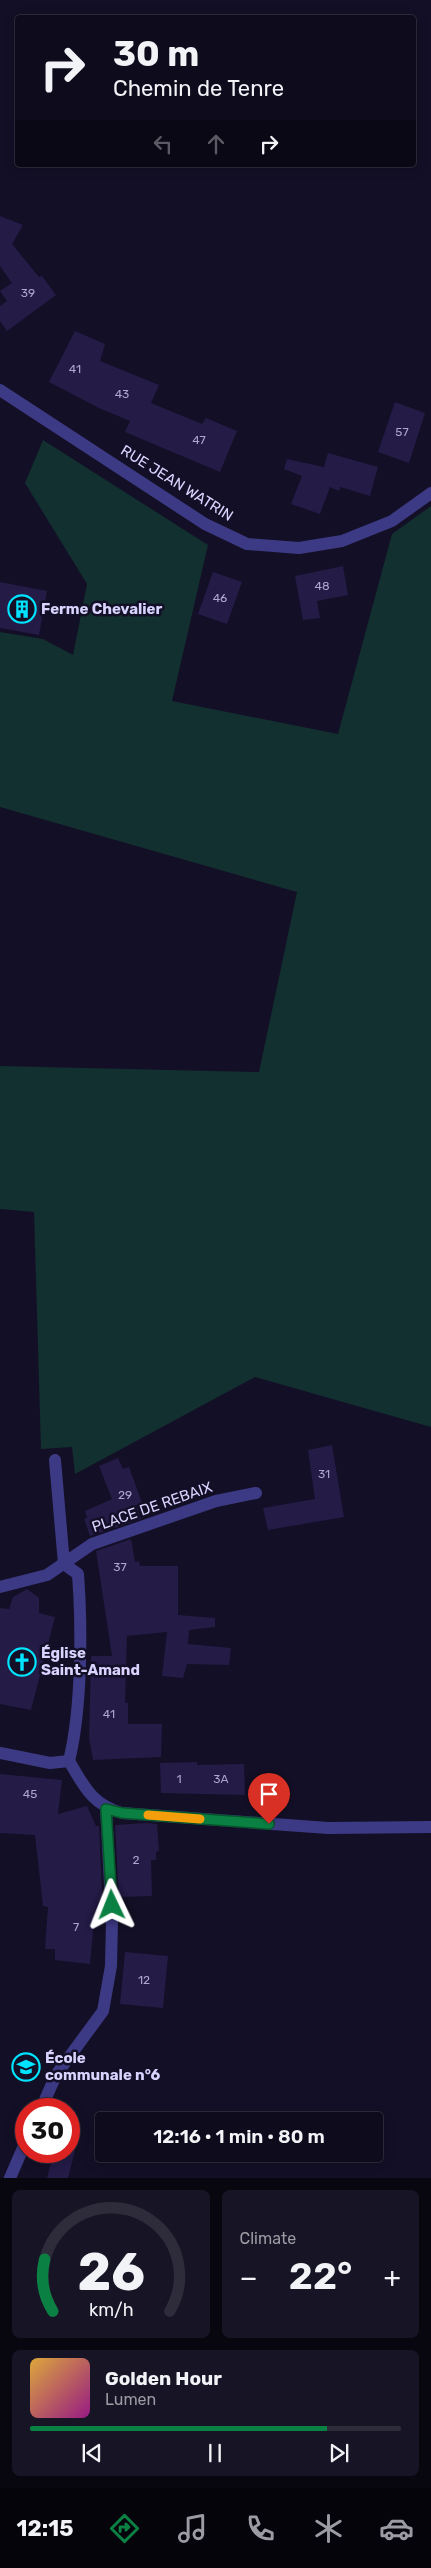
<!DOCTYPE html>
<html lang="en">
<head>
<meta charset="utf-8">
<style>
  :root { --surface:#0e0b1c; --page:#171425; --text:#f1f3f6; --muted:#9b9ba3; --line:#2e2b3b; --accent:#0b8043 }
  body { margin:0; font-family:Rubik,sans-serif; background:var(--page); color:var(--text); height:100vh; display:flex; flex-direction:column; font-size:19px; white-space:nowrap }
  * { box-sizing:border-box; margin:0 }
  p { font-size:16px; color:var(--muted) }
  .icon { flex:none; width:28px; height:28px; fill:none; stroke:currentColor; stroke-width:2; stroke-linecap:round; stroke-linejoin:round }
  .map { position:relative; height:2178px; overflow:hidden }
  .panel { display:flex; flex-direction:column; gap:12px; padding:12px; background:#08060f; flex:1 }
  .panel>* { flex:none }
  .top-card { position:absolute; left:15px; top:15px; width:401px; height:152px; border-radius:5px; box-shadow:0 2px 12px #0003,0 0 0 1px var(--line); background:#0e0b1c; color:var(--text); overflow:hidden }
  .speed { position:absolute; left:15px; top:2098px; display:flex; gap:10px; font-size:25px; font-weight:700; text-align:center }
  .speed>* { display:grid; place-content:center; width:65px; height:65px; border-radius:50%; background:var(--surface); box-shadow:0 2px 12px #0003,0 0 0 1px var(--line); line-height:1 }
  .speed .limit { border:8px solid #d22; background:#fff; color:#111 }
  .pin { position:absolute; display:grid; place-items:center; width:42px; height:42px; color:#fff; margin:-51px -21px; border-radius:50% 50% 50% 0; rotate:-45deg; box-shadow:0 0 5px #0007 }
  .pin .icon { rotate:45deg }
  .me { position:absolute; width:55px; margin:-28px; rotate:358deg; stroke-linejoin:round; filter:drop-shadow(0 0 4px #0008) }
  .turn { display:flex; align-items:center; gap:18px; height:105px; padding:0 15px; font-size:22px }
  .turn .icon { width:65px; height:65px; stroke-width:2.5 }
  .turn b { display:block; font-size:35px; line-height:42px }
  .lanes { display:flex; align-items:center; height:48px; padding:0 15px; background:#0003; justify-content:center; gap:25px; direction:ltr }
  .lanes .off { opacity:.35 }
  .big { font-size:38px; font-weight:600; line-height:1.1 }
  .panel .widget { flex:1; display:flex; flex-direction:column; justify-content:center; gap:8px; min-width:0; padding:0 18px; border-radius:8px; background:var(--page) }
  .panel .dial { align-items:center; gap:0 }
  .dial svg { height:130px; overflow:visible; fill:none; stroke:var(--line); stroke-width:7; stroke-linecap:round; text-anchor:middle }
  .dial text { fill:var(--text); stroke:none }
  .song { display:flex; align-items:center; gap:15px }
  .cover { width:60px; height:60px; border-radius:8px; background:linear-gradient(135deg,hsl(40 70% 55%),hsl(310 70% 35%)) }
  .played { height:5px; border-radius:2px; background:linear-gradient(90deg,var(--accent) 80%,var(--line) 80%) }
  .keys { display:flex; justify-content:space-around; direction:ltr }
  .heat { display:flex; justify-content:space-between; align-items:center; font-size:28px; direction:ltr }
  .panel .tiles { flex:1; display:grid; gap:12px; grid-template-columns:1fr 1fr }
  .widget:last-child { grid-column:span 2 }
  .trip { position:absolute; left:95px; top:2112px; width:288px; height:50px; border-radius:5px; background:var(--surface); box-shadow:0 2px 12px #0003,0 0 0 1px var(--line); font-weight:600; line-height:50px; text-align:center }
  .menu { display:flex; height:80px; justify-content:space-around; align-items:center; background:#06040b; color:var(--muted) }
  .menu .icon { width:35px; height:35px }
  .menu .current { color:var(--accent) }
  .menu b { font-size:22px; color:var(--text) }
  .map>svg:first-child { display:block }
</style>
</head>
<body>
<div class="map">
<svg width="431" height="2178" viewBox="0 0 431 2178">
  <rect width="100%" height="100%" fill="#130f26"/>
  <path fill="#12302f" d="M43,440L208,545L172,701L338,734L392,534L431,506V1427L255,1377L75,1474L72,1447L41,1449L34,1212L0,1209V1066L259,1072L297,892L0,807V632L43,639L73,655L87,584L25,483Z"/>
  <g fill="#241b47">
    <path d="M0,216L23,225L12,244L39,277L42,276L56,295L7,331L0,321V306L7,301L0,291L12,283L0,266Z"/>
    <path d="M75,331L105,344L100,361L159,385L151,403L202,424L206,418L237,431L220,472L125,432L130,421L99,408L49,382Z"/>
    <path d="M395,402L425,413L409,463L378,452Z"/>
    <path d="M328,453L378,467L370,496L340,487L339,491L330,487L320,514L291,504L302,476L284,469L287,459L324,467Z"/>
    <path d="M343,566L348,595L317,601L320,618L303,620L295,576Z"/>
    <path d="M213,572L242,582L227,624L198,614Z"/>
    <path d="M0,582L47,591L39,635L0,628Z"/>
    <path d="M332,1445L344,1517L268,1530L263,1508L315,1499L308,1450Z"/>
    <path d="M118,1458L123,1469L129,1467L132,1475L142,1503L136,1505L141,1519L90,1536L84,1519L87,1518L85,1511L112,1499L99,1466Z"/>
    <path d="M131,1539L135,1562L139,1561L140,1566H178V1615L215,1618V1627L189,1630L188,1644L231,1648L229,1665L187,1664L183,1678L162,1676L167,1632L127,1636L125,1703H128V1724H162L161,1757L93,1760L89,1738L91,1656H112L96,1551Z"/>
    <path d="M27,1589L39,1598V1613L55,1617L31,1710L0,1704V1608L9,1609L13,1597Z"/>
    <path d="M197,1762V1765L244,1764L245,1795L161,1793L160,1763Z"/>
    <path d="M0,1774L62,1780L58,1814L87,1806L96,1826H99L103,1912L95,1911L90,1964L55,1960V1949H45L48,1907L43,1906L35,1835L0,1833Z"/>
    <path d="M146,1823L157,1824L159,1851L156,1852V1860H151L152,1896L119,1897L115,1825Z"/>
    <path d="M125,1952L168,1956L163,2008L120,2004Z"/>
    <path d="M54,2151H75L68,2178H47Z"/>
  </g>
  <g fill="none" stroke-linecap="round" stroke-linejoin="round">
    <path stroke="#3d3a85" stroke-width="12" d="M55,1460L64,1564"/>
    <g stroke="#3d3a85" stroke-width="12">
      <path d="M0,390L205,524L247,544L299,548L342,541L392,521L431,493"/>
      <path d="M64,1564L78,1574C82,1628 82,1708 69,1761"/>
      <path d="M0,1587L47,1575L92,1544L216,1501L256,1493"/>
      <path d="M0,1753L50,1763L69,1761"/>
      <path d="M69,1761C84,1786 92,1805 122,1813L328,1828L431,1827"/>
      <path d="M41,2109L56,2075L103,2011L111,1966L112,1922L106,1809"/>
      <path d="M10,2178L26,2141"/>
    </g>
  </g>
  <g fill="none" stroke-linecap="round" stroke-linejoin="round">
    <g stroke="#07532c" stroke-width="12">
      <path id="route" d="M112,1905L106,1809L122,1813L269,1824"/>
    </g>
    <use href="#route" stroke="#0b8043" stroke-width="9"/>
    <path stroke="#f59e0b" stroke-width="9" d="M148,1815L200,1819"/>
  </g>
  <defs>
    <g id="building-ring" transform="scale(1.4375)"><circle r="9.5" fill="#130f26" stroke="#00e5ff" stroke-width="1.5"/><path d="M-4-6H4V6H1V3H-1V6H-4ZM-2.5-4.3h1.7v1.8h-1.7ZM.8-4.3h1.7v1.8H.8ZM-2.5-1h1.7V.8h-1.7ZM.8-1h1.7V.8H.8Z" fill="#00e5ff"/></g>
    <g id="church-ring" transform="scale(1.4375)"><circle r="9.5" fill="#130f26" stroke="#00e5ff" stroke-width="1.5"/><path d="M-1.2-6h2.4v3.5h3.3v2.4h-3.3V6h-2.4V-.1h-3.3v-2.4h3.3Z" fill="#00e5ff"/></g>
    <g id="school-ring" transform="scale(1.4375)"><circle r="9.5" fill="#130f26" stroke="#00e5ff" stroke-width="1.5"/><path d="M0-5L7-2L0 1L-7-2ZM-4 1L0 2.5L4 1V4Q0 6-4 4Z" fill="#00e5ff"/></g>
  </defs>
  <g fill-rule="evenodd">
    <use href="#building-ring" x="22" y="609"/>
    <use href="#church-ring" x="22" y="1662"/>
    <use href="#school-ring" x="26" y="2067"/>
  </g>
  <g text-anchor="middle" stroke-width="5" stroke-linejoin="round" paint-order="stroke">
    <g font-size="12" fill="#aca6d1">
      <text x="28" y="297">39</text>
      <text x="75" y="373">41</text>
      <text x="122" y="398">43</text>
      <text x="402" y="436">57</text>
      <text x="199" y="444">47</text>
      <text x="322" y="590">48</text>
      <text x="220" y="602">46</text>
      <text x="324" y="1478">31</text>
      <text x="125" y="1499">29</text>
      <text x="120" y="1571">37</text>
      <text x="109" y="1718">41</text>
      <text x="179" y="1783">1</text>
      <text x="221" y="1783">3A</text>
      <text x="30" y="1798">45</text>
      <text x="136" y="1864">2</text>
      <text x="76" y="1931">7</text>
      <text x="144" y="1984">12</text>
    </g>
    <g font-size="15" fill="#d9d4ff" stroke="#130f26">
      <text transform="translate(177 483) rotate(32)" y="5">RUE JEAN WATRIN</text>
      <text transform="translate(152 1507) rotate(-19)" y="5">PLACE DE REBAIX</text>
    </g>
    <g font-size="15" font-weight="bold" fill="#d9d4ff" stroke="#130f26" text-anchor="start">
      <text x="41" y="614">Ferme Chevalier</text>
      <text x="41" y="1658">Église<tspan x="41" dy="17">Saint-Amand</tspan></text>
      <text x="45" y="2063">École<tspan x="45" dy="17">communale n°6</tspan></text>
    </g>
  </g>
</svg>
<div class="speed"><div class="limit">30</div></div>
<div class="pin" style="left:269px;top:1824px;background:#d93025"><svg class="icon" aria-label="arrive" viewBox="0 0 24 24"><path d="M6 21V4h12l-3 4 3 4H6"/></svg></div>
<svg class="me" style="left:112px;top:1905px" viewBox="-20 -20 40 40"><path d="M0-17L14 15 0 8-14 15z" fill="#0b8043" stroke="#fff" stroke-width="4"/></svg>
<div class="trip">12:16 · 1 min · 80 m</div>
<div class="top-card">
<div class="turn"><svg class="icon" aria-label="right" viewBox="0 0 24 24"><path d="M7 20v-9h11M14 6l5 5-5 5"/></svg><div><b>30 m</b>Chemin de Tenre</div></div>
<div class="lanes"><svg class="icon off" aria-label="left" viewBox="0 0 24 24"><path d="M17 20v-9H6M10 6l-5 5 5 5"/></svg><svg class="icon off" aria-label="ahead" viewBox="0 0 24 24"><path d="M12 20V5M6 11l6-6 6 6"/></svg><svg class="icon" aria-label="right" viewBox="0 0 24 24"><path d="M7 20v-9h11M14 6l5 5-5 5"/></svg></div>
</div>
</div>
<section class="panel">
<div class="tiles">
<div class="widget dial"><svg viewBox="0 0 100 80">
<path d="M14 69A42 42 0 1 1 86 69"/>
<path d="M14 69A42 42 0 0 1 9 37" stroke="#0b8043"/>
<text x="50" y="56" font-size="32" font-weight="700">26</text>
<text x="50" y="72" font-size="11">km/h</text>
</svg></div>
<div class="widget"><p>Climate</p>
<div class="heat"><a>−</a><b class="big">22°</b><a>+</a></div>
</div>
<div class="widget">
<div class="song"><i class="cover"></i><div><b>Golden Hour</b><p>Lumen</p></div></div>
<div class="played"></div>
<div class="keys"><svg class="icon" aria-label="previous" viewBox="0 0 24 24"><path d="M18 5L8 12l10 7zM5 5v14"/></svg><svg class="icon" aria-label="pause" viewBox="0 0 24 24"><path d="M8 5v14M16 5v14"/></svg><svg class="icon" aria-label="next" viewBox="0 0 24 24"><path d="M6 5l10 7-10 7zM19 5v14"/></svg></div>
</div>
</div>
</section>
<nav class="menu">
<b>12:15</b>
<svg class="icon current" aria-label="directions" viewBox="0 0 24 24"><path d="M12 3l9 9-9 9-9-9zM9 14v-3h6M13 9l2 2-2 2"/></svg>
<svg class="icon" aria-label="music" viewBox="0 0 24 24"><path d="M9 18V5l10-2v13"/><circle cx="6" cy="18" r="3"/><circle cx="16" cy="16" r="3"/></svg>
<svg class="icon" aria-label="phone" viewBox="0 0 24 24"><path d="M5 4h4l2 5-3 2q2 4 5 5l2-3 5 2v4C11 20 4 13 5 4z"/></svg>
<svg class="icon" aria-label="climate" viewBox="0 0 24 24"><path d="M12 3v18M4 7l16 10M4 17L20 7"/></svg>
<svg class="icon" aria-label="car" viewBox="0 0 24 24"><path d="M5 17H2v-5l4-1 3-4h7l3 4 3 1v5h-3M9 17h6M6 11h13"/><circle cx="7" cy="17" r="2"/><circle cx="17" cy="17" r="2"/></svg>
</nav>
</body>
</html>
